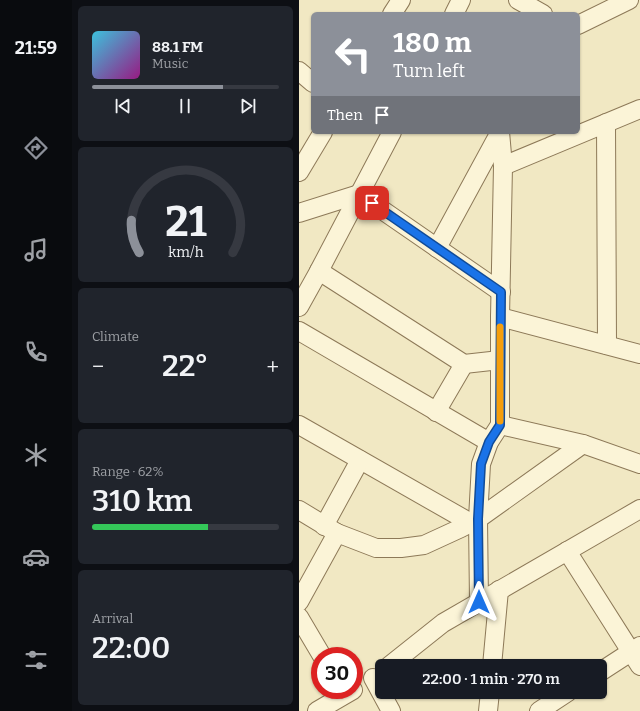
<!DOCTYPE html>
<html lang="en">
<head>
<meta charset="utf-8">
<style>
  :root { --surface:#171b24; --page:#20242c; --text:#f1f3f6; --muted:#9ea1a6; --line:#363941; --accent:#8c9099 }
  body { margin:0; font-family:Bitter,serif; background:var(--page); color:var(--text); height:100vh; display:flex; flex-direction:column; font-size:15px; white-space:nowrap }
  * { box-sizing:border-box; margin:0 }
  p { font-size:13px; color:var(--muted) }
  .icon { flex:none; width:22px; height:22px; fill:none; stroke:currentColor; stroke-width:2; stroke-linecap:round; stroke-linejoin:round }
  .map { position:relative; flex:1; overflow:hidden }
  .drawer { display:flex; flex-direction:column; gap:6px; padding:6px; background:#0d0f14; width:227px }
  .drawer>* { flex:none }
  .banner { position:absolute; left:12px; top:12px; width:269px; height:122px; border-radius:6px; box-shadow:0 1px 3px #0004; background:#8c9099; color:#fff; overflow:hidden }
  .speed { position:absolute; left:12px; top:647px; display:flex; gap:8px; font-size:20px; font-weight:700; text-align:center }
  .speed>* { display:grid; place-content:center; width:52px; height:52px; border-radius:50%; background:var(--surface); box-shadow:0 1px 3px #0004; line-height:1 }
  .speed .limit { border:6px solid #d22; background:#fff; color:#111 }
  .pin { position:absolute; display:grid; place-items:center; width:34px; height:34px; color:#fff; margin:-17px; border-radius:8px; box-shadow:0 2px 6px #0006 }
  .me { position:absolute; width:44px; margin:-22px; rotate:0deg; stroke-linejoin:round; filter:drop-shadow(0 0 3px #0008) }
  .turn { display:flex; align-items:center; gap:14px; height:84px; padding:0 16px; font-size:18px }
  .turn .icon { width:52px; height:52px; stroke-width:2.5 }
  .turn b { display:block; font-size:28px; line-height:34px }
  .then { display:flex; align-items:center; height:38px; padding:0 16px; background:#0003; gap:8px; font-size:15px }
  .big { font-size:30px; font-weight:600; line-height:1.1 }
  .drawer .card { flex:1; display:flex; flex-direction:column; justify-content:center; gap:6px; min-width:0; padding:0 14px; border-radius:6px; background:var(--page) }
  .drawer .dial { align-items:center; gap:0 }
  .dial svg { height:104px; overflow:visible; fill:none; stroke:var(--line); stroke-width:7; stroke-linecap:round; text-anchor:middle }
  .dial text { fill:var(--text); stroke:none }
  .song { display:flex; align-items:center; gap:12px }
  .cover { width:48px; height:48px; border-radius:6px; background:linear-gradient(135deg,hsl(190 70% 55%),hsl(310 70% 35%)) }
  .played { height:4px; border-radius:2px; background:linear-gradient(90deg,var(--accent) 70%,var(--line) 70%) }
  .keys { display:flex; justify-content:space-around; direction:ltr }
  .heat { display:flex; justify-content:space-between; align-items:center; font-size:22px; direction:ltr }
  .charge { height:6px; border-radius:3px; background:linear-gradient(90deg,#34c759 62%,var(--line) 0) }
  .trip { position:absolute; left:76px; top:659px; width:232px; height:40px; border-radius:6px; background:var(--surface); box-shadow:0 1px 3px #0004; font-weight:600; line-height:40px; text-align:center }
  main { display:flex; flex:1; min-height:0 }
  .dock { display:flex; flex-direction:column; width:72px; justify-content:space-around; align-items:center; background:#090b0e; color:var(--muted) }
  .dock .icon { width:28px; height:28px }
  .dock .on { color:var(--accent) }
  .dock b { font-size:18px; color:var(--text) }
  .map>svg:first-child { display:block }
</style>
</head>
<body>
<main>
<nav class="dock">
<b>21:59</b>
<svg class="icon on" aria-label="directions" viewBox="0 0 24 24"><path d="M12 3l9 9-9 9-9-9zM9 14v-3h6M13 9l2 2-2 2"/></svg>
<svg class="icon" aria-label="music" viewBox="0 0 24 24"><path d="M9 18V5l10-2v13"/><circle cx="6" cy="18" r="3"/><circle cx="16" cy="16" r="3"/></svg>
<svg class="icon" aria-label="phone" viewBox="0 0 24 24"><path d="M5 4h4l2 5-3 2q2 4 5 5l2-3 5 2v4C11 20 4 13 5 4z"/></svg>
<svg class="icon" aria-label="climate" viewBox="0 0 24 24"><path d="M12 3v18M4 7l16 10M4 17L20 7"/></svg>
<svg class="icon" aria-label="car" viewBox="0 0 24 24"><path d="M5 17H2v-5l4-1 3-4h7l3 4 3 1v5h-3M9 17h6M6 11h13"/><circle cx="7" cy="17" r="2"/><circle cx="17" cy="17" r="2"/></svg>
<svg class="icon" aria-label="filters" viewBox="0 0 24 24"><path d="M4 7h16M4 17h16"/><circle cx="9" cy="7" r="2"/><circle cx="15" cy="17" r="2"/></svg>
</nav>
<section class="drawer">
<div class="card">
<div class="song"><i class="cover"></i><div><b>88.1 FM</b><p>Music</p></div></div>
<div class="played"></div>
<div class="keys"><svg class="icon" aria-label="previous" viewBox="0 0 24 24"><path d="M18 5L8 12l10 7zM5 5v14"/></svg><svg class="icon" aria-label="pause" viewBox="0 0 24 24"><path d="M8 5v14M16 5v14"/></svg><svg class="icon" aria-label="next" viewBox="0 0 24 24"><path d="M6 5l10 7-10 7zM19 5v14"/></svg></div>
</div>
<div class="card dial"><svg viewBox="0 0 100 80">
<path d="M14 69A42 42 0 1 1 86 69"/>
<path d="M14 69A42 42 0 0 1 8 44" stroke="#8c9099"/>
<text x="50" y="56" font-size="32" font-weight="700">21</text>
<text x="50" y="72" font-size="11">km/h</text>
</svg></div>
<div class="card"><p>Climate</p>
<div class="heat"><a>−</a><b class="big">22°</b><a>+</a></div>
</div>
<div class="card"><p>Range · 62%</p><b class="big">310 km</b><div class="charge"></div></div>
<div class="card"><p>Arrival</p><b class="big">22:00</b></div>
</section>
<div class="map">
<svg width="341" height="711" viewBox="0 0 341 711">
  <rect width="100%" height="100%" fill="#f1e8c3"/>
  <g fill="none" stroke-linecap="round" stroke-linejoin="round">
    <g stroke="#8d7958" stroke-width="20">
      <g id="minor">
        <path d="M219,0L244,14"/>
        <path d="M93,14L102,0"/>
        <path d="M155,14L162,0"/>
        <path d="M279,25L330,0"/>
        <path d="M0,71L14,83"/>
        <path d="M307,123L308,345"/>
        <path d="M204,166L341,109"/>
        <path d="M0,172L24,132"/>
        <path d="M0,213L60,194L202,292"/>
        <path d="M138,248L201,132"/>
        <path d="M20,271L165,364L201,360"/>
        <path d="M0,307L20,271L93,132"/>
        <path d="M201,317L341,354"/>
        <path d="M0,331L190,442"/>
        <path d="M137,412L165,364"/>
        <path d="M0,425L172,523"/>
        <path d="M201,425L284,444L341,464"/>
        <path d="M0,510L38,533L77,548H102L125,545L162,528L179,519L284,444"/>
        <path d="M25,526L61,460"/>
        <path d="M268,551L341,666"/>
        <path d="M0,602L38,533"/>
        <path d="M180,602L179,519L182,464L190,442L201,425V317L204,166L201,132"/>
        <path d="M0,617L23,656"/>
        <path d="M90,666L144,623L341,509"/>
        <path d="M193,666L200,590"/>
        <path d="M301,672L341,646"/>
        <path d="M74,678L92,711"/>
        <path d="M18,711L54,690"/>
        <path d="M189,711L191,692"/>
        <path d="M240,711L269,692"/>
      </g>
    </g>
    <use href="#minor" stroke="#fbf4d7" stroke-width="18"/>
  </g>
  <g fill="none" stroke-linecap="round" stroke-linejoin="round">
    <g stroke="#114b97" stroke-width="10">
      <path id="route" d="M73,203L202,292L201,425L190,442L182,464L179,519L180,602"/>
    </g>
    <use href="#route" stroke="#1a73e8" stroke-width="7"/>
    <path stroke="#f59e0b" stroke-width="7" d="M201,327V421"/>
  </g>
</svg>
<div class="speed"><div class="limit">30</div></div>
<div class="pin" style="left:73px;top:203px;background:#d93025"><svg class="icon" aria-label="arrive" viewBox="0 0 24 24"><path d="M6 21V4h12l-3 4 3 4H6"/></svg></div>
<svg class="me" style="left:180px;top:602px" viewBox="-20 -20 40 40"><path d="M0-17L14 15 0 8-14 15z" fill="#1a73e8" stroke="#fff" stroke-width="4"/></svg>
<div class="trip">22:00 · 1 min · 270 m</div>
<div class="banner">
<div class="turn"><svg class="icon" aria-label="left" viewBox="0 0 24 24"><path d="M17 20v-9H6M10 6l-5 5 5 5"/></svg><div><b>180 m</b>Turn left</div></div>
<div class="then">Then<svg class="icon" aria-label="arrive" viewBox="0 0 24 24"><path d="M6 21V4h12l-3 4 3 4H6"/></svg></div>
</div>
</div>
</main>
</body>
</html>
